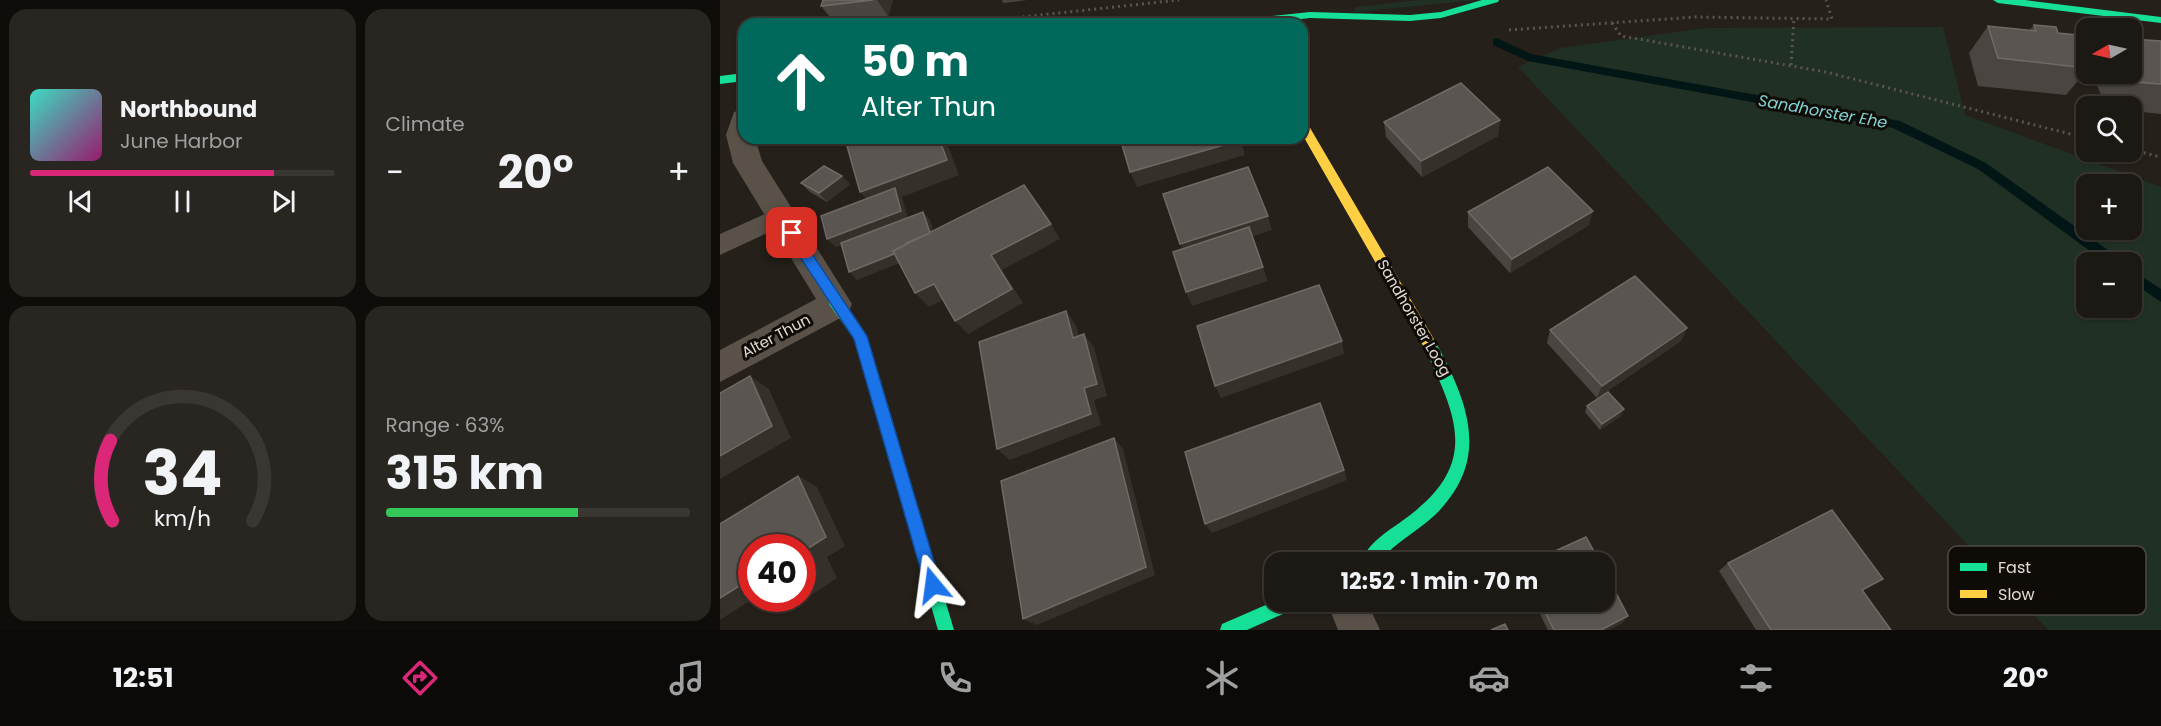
<!DOCTYPE html>
<html lang="en">
<head>
<meta charset="utf-8">
<style>
  :root { --surface:#1c1813; --page:#292521; --text:#f1f3f6; --muted:#a0a0a0; --line:#3a3733; --accent:#db2777 }
  body { margin:0; font-family:Poppins,sans-serif; background:var(--page); color:var(--text); height:100vh; display:flex; flex-direction:column; font-size:22px; white-space:nowrap }
  * { box-sizing:border-box; margin:0 }
  p { font-size:20px; color:var(--muted) }
  .icon { flex:none; width:33px; height:33px; fill:none; stroke:currentColor; stroke-width:2; stroke-linecap:round; stroke-linejoin:round }
  .map { position:relative; flex:1; overflow:hidden }
  .sheet { display:flex; flex-direction:column; gap:9px; padding:9px; background:#0f0d0a; width:720px }
  .sheet>* { flex:none }
  .hud { position:absolute; left:18px; top:18px; width:570px; height:126px; border-radius:18px; box-shadow:0 2px 4px #0004,0 0 0 2px var(--line); background:#00695c; color:#fff; overflow:hidden }
  .needle { width:39px; rotate:261deg }
  .buttons { position:absolute; left:1356px; top:18px; display:grid; gap:12px }
  .buttons a { display:grid; place-items:center; width:66px; height:66px; border-radius:12px; background:var(--surface); box-shadow:0 2px 4px #0004,0 0 0 2px var(--line); font-size:30px }
  .speed { position:absolute; left:18px; top:534px; display:flex; gap:12px; font-size:30px; font-weight:700; text-align:center }
  .speed>* { display:grid; place-content:center; width:78px; height:78px; border-radius:50%; background:var(--surface); box-shadow:0 2px 4px #0004,0 0 0 2px var(--line); line-height:1 }
  .speed .limit { border:9px solid #d22; background:#fff; color:#111 }
  .pin { position:absolute; display:grid; place-items:center; width:51px; height:51px; color:#fff; margin:-26px; border-radius:12px; box-shadow:0 3px 9px #0006 }
  .me { position:absolute; width:66px; margin:-33px; rotate:344deg; stroke-linejoin:round; filter:drop-shadow(0 0 4px #0008) }
  .turn { display:flex; align-items:center; gap:21px; height:126px; padding:0 24px; font-size:27px }
  .turn .icon { width:78px; height:78px; stroke-width:2.5 }
  .turn b { display:block; font-size:42px; line-height:51px }
  .big { font-size:45px; font-weight:700; line-height:1.1 }
  .sheet .tile { flex:1; display:flex; flex-direction:column; justify-content:center; gap:9px; min-width:0; padding:0 21px; border-radius:18px; background:var(--page) }
  .sheet .dial { align-items:center; gap:0 }
  .dial svg { height:156px; overflow:visible; fill:none; stroke:var(--line); stroke-width:7; stroke-linecap:round; text-anchor:middle }
  .dial text { fill:var(--text); stroke:none }
  .song { display:flex; align-items:center; gap:18px }
  .cover { width:72px; height:72px; border-radius:9px; background:linear-gradient(135deg,hsl(170 70% 55%),hsl(320 70% 35%)) }
  .played { height:6px; border-radius:3px; background:linear-gradient(90deg,var(--accent) 80%,var(--line) 80%) }
  .keys { display:flex; justify-content:space-around; direction:ltr }
  .heat { display:flex; justify-content:space-between; align-items:center; font-size:33px; direction:ltr }
  .charge { height:9px; border-radius:4px; background:linear-gradient(90deg,#34c759 63%,var(--line) 0) }
  .sheet .tiles { flex:1; display:grid; gap:9px; grid-template-columns:repeat(2,1fr) }
  .trip { position:absolute; left:544px; top:552px; width:351px; height:60px; border-radius:18px; background:var(--surface); box-shadow:0 2px 4px #0004,0 0 0 2px var(--line); font-weight:700; line-height:60px; text-align:center }
  .tab-bar { display:flex; height:96px; justify-content:space-around; align-items:center; background:#0b0a08; color:var(--muted) }
  .tab-bar .icon { width:42px; height:42px }
  .tab-bar .selected { color:var(--accent) }
  .tab-bar b { font-size:27px; color:var(--text) }
  main { display:flex; flex:1; min-height:0 }
  .map>svg:first-child { display:block }
</style>
</head>
<body>
<main>
<section class="sheet">
<div class="tiles">
<div class="tile">
<div class="song"><i class="cover"></i><div><b>Northbound</b><p>June Harbor</p></div></div>
<div class="played"></div>
<div class="keys"><svg class="icon" aria-label="previous" viewBox="0 0 24 24"><path d="M18 5L8 12l10 7zM5 5v14"/></svg><svg class="icon" aria-label="pause" viewBox="0 0 24 24"><path d="M8 5v14M16 5v14"/></svg><svg class="icon" aria-label="next" viewBox="0 0 24 24"><path d="M6 5l10 7-10 7zM19 5v14"/></svg></div>
</div>
<div class="tile"><p>Climate</p>
<div class="heat"><a>−</a><b class="big">20°</b><a>+</a></div>
</div>
<div class="tile dial"><svg viewBox="0 0 100 80">
<path d="M14 69A42 42 0 1 1 86 69"/>
<path d="M14 69A42 42 0 0 1 13 28" stroke="#db2777"/>
<text x="50" y="56" font-size="32" font-weight="700">34</text>
<text x="50" y="72" font-size="11">km/h</text>
</svg></div>
<div class="tile"><p>Range · 63%</p><b class="big">315 km</b><div class="charge"></div></div>
</div>
</section>
<div class="map">
<svg width="1441" height="630" viewBox="0 0 1441 630">
  <rect width="100%" height="100%" fill="#252019"/>
  <g fill="#213025" fill-rule="evenodd">
    <path d="M700,0H757L634,12L636,7Z"/>
    <path d="M1223,27L1245,115L1441,187V630H1328L798,67L840,48L986,28ZM1366,184H1412V230H1366ZM1366,262H1412V308H1366Z"/>
  </g>
  <g fill="none" stroke-linecap="round" stroke-linejoin="round">
    <g fill="#031616" fill-rule="evenodd">
      <path d="M777,38L811,54L1180,121L1266,163L1399,258L1400,262H1385L1258,169L1173,128L808,61L773,45V39Z"/>
      <path d="M1412,270L1441,289V302L1412,282Z"/>
    </g>
    <g stroke="#5b554d" stroke-width="3" stroke-dasharray="2 4" stroke-linecap="butt">
      <path d="M892,23L901,36L1106,72L1366,138"/>
      <path d="M237,24L459,0"/>
      <path d="M789,30L975,17L1112,19L1106,0"/>
      <path d="M1071,65L1074,18"/>
      <path d="M1412,150L1441,157"/>
    </g>
    <path fill="#5a5249" fill-rule="evenodd" d="M61,207L69,209L73,216L69,223L0,255V234Z"/>
    <g fill="#5a5249" fill-rule="evenodd">
      <path d="M24,109V138H35L42,161L132,304L128,314L0,382V350L96,299L13,163L6,135L14,112Z"/>
      <path d="M607,602H647L660,630H618Z"/>
    </g>
    <g fill="#16e098" fill-rule="evenodd">
      <path d="M762,0H779L778,2L721,18L690,21L590,18L538,24H502L507,21L590,12L690,15L721,12Z"/>
      <path d="M1273,0H1305L1441,17V23L1278,3Z"/>
      <path d="M24,73V81L0,84V76Z"/>
      <path d="M116,298L121,300L147,337L234,630H218L134,339L109,304L111,300Z"/>
      <path d="M710,339L715,341C748,402 772,459 715,515C697,532 674,543 659,562H641C647,544 668,531 682,521C761,465 738,419 703,345L705,341Z"/>
      <path d="M555,601L601,602L599,608L565,613L527,630H500L502,624Z"/>
    </g>
    <path fill="#ffcf43" fill-rule="evenodd" d="M582,120L586,121L715,341L717,345L715,349L710,351L705,349L582,134Z"/>
  </g>
  <g fill="#4b4541">
    <path d="M103,0H173L168,16L114,22L101,6Z"/>
    <path d="M282,0H307L283,3Z"/>
    <path d="M1314,25L1338,33L1366,68V71L1346,95L1258,86L1249,53L1268,26L1310,30Z"/>
    <path d="M1441,41V114L1412,111V106H1386L1372,74H1412Z"/>
    <path d="M780,120L778,136L702,177L666,137L664,122Z"/>
    <path d="M81,183L130,184L107,202L90,192Z"/>
    <path d="M748,212L869,225L790,273L748,227Z"/>
    <path d="M967,328L961,341L877,398L827,343L830,330Z"/>
    <path d="M867,406L901,416L880,430L865,412Z"/>
    <path d="M1008,563L1142,590L1171,630H1036L999,571Z"/>
    <path d="M814,602H885L902,623L888,630H828Z"/>
  </g>
  <g fill="#35302a">
    <path d="M157,0H173L168,16Z"/>
    <path d="M780,120L778,136L702,177L701,161Z"/>
    <path d="M219,138H225L239,175L182,197L188,219L116,247L107,239L154,207L140,192Z"/>
    <path d="M521,140L525,155L417,187L410,172Z"/>
    <path d="M122,176L130,184L107,202L99,193Z"/>
    <path d="M873,211L869,225L790,273L792,259Z"/>
    <path d="M203,212L210,220L217,242L195,257L137,280L129,272L186,243Z"/>
    <path d="M548,216L552,230L467,258L460,244Z"/>
    <path d="M331,224L340,239L282,270L303,303L248,334L235,321L271,255Z"/>
    <path d="M543,267L548,281L472,306L466,292Z"/>
    <path d="M214,284L227,298L209,307L195,293Z"/>
    <path d="M346,311L356,325L363,351L353,338Z"/>
    <path d="M967,328L961,341L877,398L882,386Z"/>
    <path d="M364,334L374,347L387,396L374,400L381,425L290,460L277,449L364,388Z"/>
    <path d="M622,341L624,354L501,398L495,386Z"/>
    <path d="M30,376L49,389L71,438L0,479V456Z"/>
    <path d="M904,409L901,416L880,430L882,424Z"/>
    <path d="M394,438L403,449L435,575L317,625L303,619Z"/>
    <path d="M624,470L627,480L492,533L485,524Z"/>
    <path d="M78,476L97,487L125,546L107,557L117,578L67,611L45,604L53,598H82V579L87,549Z"/>
    <path d="M32,578V598H34L0,620V598Z"/>
    <path d="M908,616L902,623L888,630H881Z"/>
  </g>
  <g fill="#5b5551" stroke="#706a65" stroke-width="1.5">
    <path d="M103,0H153L101,6Z"/>
    <path d="M1314,25L1336,27L1338,33L1357,35L1366,61V68L1278,58L1268,26L1316,31Z"/>
    <path d="M1412,39L1441,41V84L1413,82L1409,74H1412Z"/>
    <path d="M741,83L780,120L701,161L664,122Z"/>
    <path d="M149,138H219L227,160L140,192L127,146Z"/>
    <path d="M400,138H520L521,140L410,172Z"/>
    <path d="M104,166L122,176L99,193L81,183Z"/>
    <path d="M528,167L548,216L460,244L443,194Z"/>
    <path d="M828,167L873,211L792,259L748,212Z"/>
    <path d="M304,185L331,224L271,255L292,289L235,321L214,284L195,293L173,251Z"/>
    <path d="M175,188L181,211L107,239L101,216Z"/>
    <path d="M203,212L210,233L186,243L187,244L173,251L174,254L129,272L121,243Z"/>
    <path d="M529,227L543,267L466,292L453,252Z"/>
    <path d="M915,276L967,328L882,386L830,330Z"/>
    <path d="M599,285L622,341L495,386L477,326Z"/>
    <path d="M346,311L353,338L364,334L377,384L364,388L371,414L277,449L259,342Z"/>
    <path d="M30,376L52,426L0,456V393Z"/>
    <path d="M888,392L904,409L882,424L867,406Z"/>
    <path d="M600,403L624,470L485,524L465,452Z"/>
    <path d="M394,438L426,567L303,619L281,481Z"/>
    <path d="M78,476L106,537L87,549L97,570L82,579V548H32V578L0,598V524Z"/>
    <path d="M1112,510L1163,579L1142,590L1171,630H1051L1008,563Z"/>
    <path d="M866,537L880,562H811Z"/>
    <path d="M885,572L908,616L881,630H834L820,602H885Z"/>
    <path d="M42,598H53L45,604Z"/>
    <path d="M785,624L788,630H771Z"/>
  </g>
  <path fill="#1a73e8" stroke="#114b97" stroke-width="1.5" d="M72,228L76,230L147,336L221,585L219,591L213,593L207,591L205,585L134,339L67,237L65,233Z"/>
  <g text-anchor="middle" stroke-width="6" stroke-linejoin="round" paint-order="stroke">
    <g font-size="15" fill="#e0dad2" stroke="#0f0b06">
      <text transform="translate(694 318) rotate(60)" y="5">Sandhorster Loog</text>
      <text transform="translate(56 336) rotate(-28)" y="5">Alter Thun</text>
    </g>
    <g font-size="16" font-style="italic" fill="#81d4d6" stroke="#0f0b06">
      <text transform="translate(1103 111) rotate(10)" y="6">Sandhorster Ehe</text>
    </g>
  </g>
  <rect x="1228" y="546" width="198" height="69" rx="9" fill="#0f0b06" stroke="#4e4943" stroke-width="1.5"/>
  <rect x="1240" y="563" width="27" height="8" fill="#16e098"/>
  <rect x="1240" y="590" width="27" height="8" fill="#ffcf43"/>
  <g font-size="16" fill="#e0dad2">
    <text x="1278" y="573">Fast</text>
    <text x="1278" y="600">Slow</text>
  </g>
</svg>
<div class="buttons">
<a><svg class="needle" viewBox="-14 -14 28 28"><path d="M0-13l5 13h-10z" fill="#e53935"/><path d="M0 13l5-13h-10z" fill="#a0a0a0"/></svg></a>
<a><svg class="icon" aria-label="search" viewBox="0 0 24 24"><circle cx="10" cy="10" r="6"/><path d="M15 15l6 6"/></svg></a>
<a>+</a>
<a>−</a>
</div>
<div class="speed"><div class="limit">40</div></div>
<div class="pin" style="left:72px;top:233px;background:#d93025"><svg class="icon" aria-label="arrive" viewBox="0 0 24 24"><path d="M6 21V4h12l-3 4 3 4H6"/></svg></div>
<svg class="me" style="left:213px;top:585px" viewBox="-20 -20 40 40"><path d="M0-17L14 15 0 8-14 15z" fill="#1a73e8" stroke="#fff" stroke-width="4"/></svg>
<div class="trip">12:52 · 1 min · 70 m</div>
<div class="hud">
<div class="turn"><svg class="icon" aria-label="ahead" viewBox="0 0 24 24"><path d="M12 20V5M6 11l6-6 6 6"/></svg><div><b>50 m</b>Alter Thun</div></div>
</div>
</div>
</main>
<nav class="tab-bar">
<b>12:51</b>
<svg class="icon selected" aria-label="directions" viewBox="0 0 24 24"><path d="M12 3l9 9-9 9-9-9zM9 14v-3h6M13 9l2 2-2 2"/></svg>
<svg class="icon" aria-label="music" viewBox="0 0 24 24"><path d="M9 18V5l10-2v13"/><circle cx="6" cy="18" r="3"/><circle cx="16" cy="16" r="3"/></svg>
<svg class="icon" aria-label="phone" viewBox="0 0 24 24"><path d="M5 4h4l2 5-3 2q2 4 5 5l2-3 5 2v4C11 20 4 13 5 4z"/></svg>
<svg class="icon" aria-label="climate" viewBox="0 0 24 24"><path d="M12 3v18M4 7l16 10M4 17L20 7"/></svg>
<svg class="icon" aria-label="car" viewBox="0 0 24 24"><path d="M5 17H2v-5l4-1 3-4h7l3 4 3 1v5h-3M9 17h6M6 11h13"/><circle cx="7" cy="17" r="2"/><circle cx="17" cy="17" r="2"/></svg>
<svg class="icon" aria-label="filters" viewBox="0 0 24 24"><path d="M4 7h16M4 17h16"/><circle cx="9" cy="7" r="2"/><circle cx="15" cy="17" r="2"/></svg>
<b>20°</b>
</nav>
</body>
</html>
